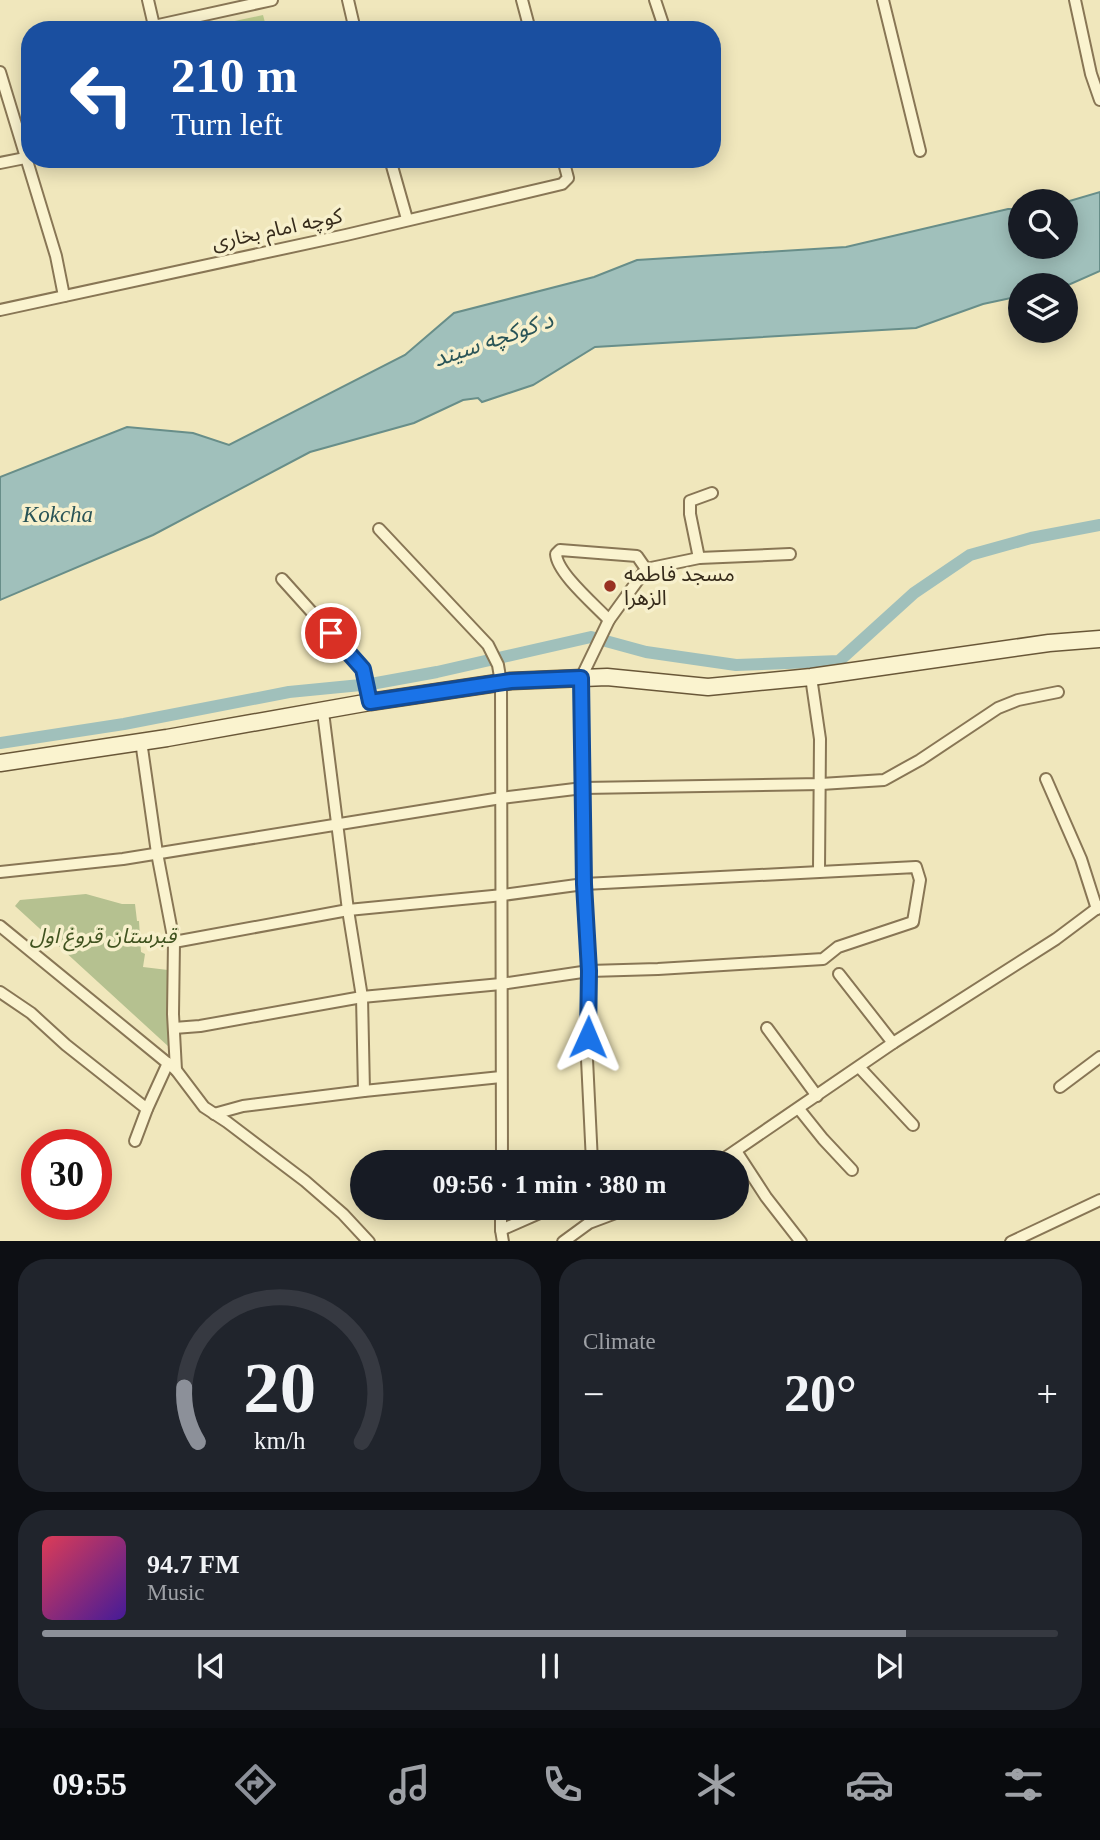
<!DOCTYPE html>
<html lang="en">
<head>
<meta charset="utf-8">
<style>
  :root { --surface:#171b24; --page:#20242c; --text:#f1f3f6; --muted:#9ea1a6; --line:#363941; --accent:#8c9099 }
  body { margin:0; font-family:"Times New Roman","Noto Sans Arabic",serif; background:var(--page); color:var(--text); height:100vh; display:flex; flex-direction:column; font-size:26px; white-space:nowrap }
  * { box-sizing:border-box; margin:0 }
  p { font-size:23px; color:var(--muted) }
  .icon { flex:none; width:38px; height:38px; fill:none; stroke:currentColor; stroke-width:2; stroke-linecap:round; stroke-linejoin:round }
  .map { position:relative; height:1241px; overflow:hidden }
  .sheet { display:flex; flex-direction:column; gap:18px; padding:18px; background:#0d0f14; flex:1 }
  .sheet>* { flex:none }
  .guide { position:absolute; left:21px; top:21px; width:700px; height:147px; border-radius:28px; box-shadow:0 4px 18px #0003; background:#1a4fa0; color:#fff; overflow:hidden }
  .buttons { position:absolute; left:1008px; top:189px; display:grid; gap:14px }
  .buttons a { display:grid; place-items:center; width:70px; height:70px; border-radius:50%; background:var(--surface); box-shadow:0 4px 18px #0003; font-size:35px }
  .speed { position:absolute; left:21px; top:1129px; display:flex; gap:14px; font-size:35px; font-weight:700; text-align:center }
  .speed>* { display:grid; place-content:center; width:91px; height:91px; border-radius:50%; background:var(--surface); box-shadow:0 4px 18px #0003; line-height:1 }
  .speed .limit { border:10px solid #d22; background:#fff; color:#111 }
  .pin { position:absolute; display:grid; place-items:center; width:60px; height:60px; color:#fff; margin:-30px; border:4px solid #fff; border-radius:50%; box-shadow:0 2px 7px #0007 }
  .me { position:absolute; width:77px; margin:-38px; rotate:1deg; stroke-linejoin:round; filter:drop-shadow(0 0 5px #0008) }
  .turn { display:flex; align-items:center; gap:24px; height:147px; padding:0 35px; font-size:32px }
  .turn .icon { width:91px; height:91px; stroke-width:2.5 }
  .turn b { display:block; font-size:49px; line-height:60px }
  .big { font-size:52px; font-weight:700; line-height:1.1 }
  .sheet .widget { flex:1; display:flex; flex-direction:column; justify-content:center; gap:10px; min-width:0; padding:0 24px; border-radius:28px; background:var(--page) }
  .sheet .dial { align-items:center; gap:0 }
  .dial svg { height:182px; overflow:visible; fill:none; stroke:var(--line); stroke-width:7; stroke-linecap:round; text-anchor:middle }
  .dial text { fill:var(--text); stroke:none }
  .song { display:flex; align-items:center; gap:21px }
  .cover { width:84px; height:84px; border-radius:10px; background:linear-gradient(135deg,hsl(350 70% 55%),hsl(260 70% 35%)) }
  .played { height:7px; border-radius:4px; background:linear-gradient(90deg,var(--accent) 85%,var(--line) 85%) }
  .keys { display:flex; justify-content:space-around; direction:ltr }
  .heat { display:flex; justify-content:space-between; align-items:center; font-size:38px; direction:ltr }
  .sheet .tiles { flex:1; display:grid; gap:18px; grid-template-columns:1fr 1fr }
  .widget:last-child { grid-column:span 2 }
  .trip { position:absolute; left:350px; top:1150px; width:399px; height:70px; border-radius:35px; background:var(--surface); box-shadow:0 4px 18px #0003; font-weight:700; line-height:70px; text-align:center }
  .tabs { display:flex; height:112px; justify-content:space-around; align-items:center; background:#090b0e; color:var(--muted) }
  .tabs .icon { width:49px; height:49px }
  .tabs .on { color:var(--accent) }
  .tabs b { font-size:32px; color:var(--text) }
  .map>svg:first-child { display:block }
</style>
</head>
<body>
<div class="map">
<svg width="1100" height="1242" viewBox="0 0 1100 1242">
  <rect width="100%" height="100%" fill="#f0e7bc"/>
  <path fill="#bece90" d="M263,15L267,30H192Z"/>
  <path fill="#b5c190" d="M86,894L122,904H135L137,921H139L141,952L145,954L143,967L168,970L169,1047L15,906L20,900Z"/>
  <path fill="#a0c0bb" stroke="#688e89" stroke-width="2" d="M1100,192V271L1066,286L1020,285V296L983,304L916,328L595,347L533,385L482,402L478,398L463,400L414,423L310,452L153,535L0,600V477L127,427L193,433L229,445L405,355L454,313L594,277L637,260L846,247L1008,209H1020V247H1066V202Z"/>
  <g fill="none" stroke-linecap="round" stroke-linejoin="round">
    <path stroke="#a0c0bb" stroke-width="12" d="M0,743L124,724L289,692L371,684L437,672L591,637L646,652L736,665L839,661L914,593L970,555L1031,538L1100,525"/>
    <g stroke="#887655" stroke-width="14">
      <g id="street">
        <path d="M148,0L155,30"/>
        <path d="M348,0L355,30"/>
        <path d="M522,0L530,30"/>
        <path d="M655,0L665,30"/>
        <path d="M883,0L920,151"/>
        <path d="M1075,0L1091,74L1100,100"/>
        <path d="M154,26L272,0"/>
        <path d="M0,72L56,256L64,296"/>
        <path d="M390,159L407,219"/>
        <path d="M0,163L30,157"/>
        <path d="M0,310L346,235L562,184L568,178L563,159"/>
        <path d="M379,529L488,645L498,665L501,683L502,1162"/>
        <path d="M699,558L690,514V501L712,493"/>
        <path d="M282,579L363,669L370,702"/>
        <path d="M609,620C595,605 557,573 556,554L560,550L637,556L646,569"/>
        <path d="M811,677L820,739L819,870"/>
        <path d="M323,712L348,910L362,997L364,1091L501,1077"/>
        <path d="M141,741L157,853L174,942L173,1014L176,1070L204,1107L227,1122L305,1181L343,1214L369,1242"/>
        <path d="M1046,779L1081,859L1097,909"/>
        <path d="M0,872L123,859L501,798L583,788L821,784L884,780L920,760L998,708L1018,700L1058,692"/>
        <path d="M0,926L176,1070"/>
        <path d="M174,942L348,910L503,895L584,884L916,867L920,880L913,922L838,947L823,959L658,969L589,971L501,984L362,997L200,1026L174,1028"/>
        <path d="M839,974L893,1043"/>
        <path d="M0,992L31,1013L66,1045L147,1109"/>
        <path d="M767,1028L817,1096"/>
        <path d="M859,1067L913,1125"/>
        <path d="M1060,1087L1100,1057"/>
        <path d="M799,1109L823,1139L852,1170"/>
        <path d="M214,1114L243,1106L364,1091"/>
        <path d="M135,1141L147,1109L168,1063"/>
        <path d="M736,1151L766,1197L801,1242"/>
        <path d="M592,1162L587,1059L589,971L584,884L581,678L609,620L646,569L699,558L790,554"/>
        <path d="M719,1162L893,1043L1056,939L1100,906"/>
        <path d="M501,1208V1230L503,1242"/>
        <path d="M501,1230L551,1208"/>
        <path d="M563,1242L589,1223L629,1208"/>
        <path d="M1011,1242L1100,1200"/>
      </g>
    </g>
    <g stroke="#695738" stroke-width="19">
      <path id="secondary" d="M0,763L167,738L370,702L511,681L607,677L708,687L811,677L1049,643L1100,639"/>
    </g>
    <use href="#street" stroke="#faf3cf" stroke-width="10"/>
    <use href="#secondary" stroke="#faf3cf" stroke-width="16"/>
  </g>
  <g fill="none" stroke-linecap="round" stroke-linejoin="round">
    <g stroke="#114b97" stroke-width="18">
      <path id="route" d="M331,633L363,669L370,702L511,681L581,678L584,884L589,971L588,1037"/>
    </g>
    <use href="#route" stroke="#1a73e8" stroke-width="12"/>
  </g>
  <circle fill="#993122" stroke="#f7f0cc" stroke-width="2.5" cx="610" cy="586" r="7"/>
  <g text-anchor="middle" stroke-width="7" stroke-linejoin="round" paint-order="stroke">
    <g font-size="21" fill="#362b1b" stroke="#f7f0cc">
      <text transform="translate(277 229) rotate(-12)" y="7">کوچه امام بخاری</text>
    </g>
    <g font-size="21" fill="#362b1b" stroke="#f7f0cc" text-anchor="start">
      <text x="624" y="581">مسجد فاطمه<tspan x="624" dy="24">الزهرا</tspan></text>
    </g>
    <g font-size="21" font-style="italic" fill="#405320" stroke="#f7f0cc">
      <text x="103" y="943">قبرستان قروغ اول</text>
    </g>
    <g font-size="23" font-style="italic" fill="#295457" stroke="#f7f0cc">
      <text transform="translate(493 339) rotate(-19)" y="8">د کوکچه سیند</text>
      <text x="58" y="522">Kokcha</text>
    </g>
  </g>
</svg>
<div class="buttons">
<a><svg class="icon" aria-label="search" viewBox="0 0 24 24"><circle cx="10" cy="10" r="6"/><path d="M15 15l6 6"/></svg></a>
<a><svg class="icon" aria-label="layers" viewBox="0 0 24 24"><path d="M12 4l9 5-9 5-9-5zM3 14l9 5 9-5"/></svg></a>
</div>
<div class="speed"><div class="limit">30</div></div>
<div class="pin" style="left:331px;top:633px;background:#d93025"><svg class="icon" aria-label="arrive" viewBox="0 0 24 24"><path d="M6 21V4h12l-3 4 3 4H6"/></svg></div>
<svg class="me" style="left:588px;top:1037px" viewBox="-20 -20 40 40"><path d="M0-17L14 15 0 8-14 15z" fill="#1a73e8" stroke="#fff" stroke-width="4"/></svg>
<div class="trip">09:56 · 1 min · 380 m</div>
<div class="guide">
<div class="turn"><svg class="icon" aria-label="left" viewBox="0 0 24 24"><path d="M17 20v-9H6M10 6l-5 5 5 5"/></svg><div><b>210 m</b>Turn left</div></div>
</div>
</div>
<section class="sheet">
<div class="tiles">
<div class="widget dial"><svg viewBox="0 0 100 80">
<path d="M14 69A42 42 0 1 1 86 69"/>
<path d="M14 69A42 42 0 0 1 8 45" stroke="#8c9099"/>
<text x="50" y="56" font-size="32" font-weight="700">20</text>
<text x="50" y="72" font-size="11">km/h</text>
</svg></div>
<div class="widget"><p>Climate</p>
<div class="heat"><a>−</a><b class="big">20°</b><a>+</a></div>
</div>
<div class="widget">
<div class="song"><i class="cover"></i><div><b>94.7 FM</b><p>Music</p></div></div>
<div class="played"></div>
<div class="keys"><svg class="icon" aria-label="previous" viewBox="0 0 24 24"><path d="M18 5L8 12l10 7zM5 5v14"/></svg><svg class="icon" aria-label="pause" viewBox="0 0 24 24"><path d="M8 5v14M16 5v14"/></svg><svg class="icon" aria-label="next" viewBox="0 0 24 24"><path d="M6 5l10 7-10 7zM19 5v14"/></svg></div>
</div>
</div>
</section>
<nav class="tabs">
<b>09:55</b>
<svg class="icon on" aria-label="directions" viewBox="0 0 24 24"><path d="M12 3l9 9-9 9-9-9zM9 14v-3h6M13 9l2 2-2 2"/></svg>
<svg class="icon" aria-label="music" viewBox="0 0 24 24"><path d="M9 18V5l10-2v13"/><circle cx="6" cy="18" r="3"/><circle cx="16" cy="16" r="3"/></svg>
<svg class="icon" aria-label="phone" viewBox="0 0 24 24"><path d="M5 4h4l2 5-3 2q2 4 5 5l2-3 5 2v4C11 20 4 13 5 4z"/></svg>
<svg class="icon" aria-label="climate" viewBox="0 0 24 24"><path d="M12 3v18M4 7l16 10M4 17L20 7"/></svg>
<svg class="icon" aria-label="car" viewBox="0 0 24 24"><path d="M5 17H2v-5l4-1 3-4h7l3 4 3 1v5h-3M9 17h6M6 11h13"/><circle cx="7" cy="17" r="2"/><circle cx="17" cy="17" r="2"/></svg>
<svg class="icon" aria-label="filters" viewBox="0 0 24 24"><path d="M4 7h16M4 17h16"/><circle cx="9" cy="7" r="2"/><circle cx="15" cy="17" r="2"/></svg>
</nav>
</body>
</html>
